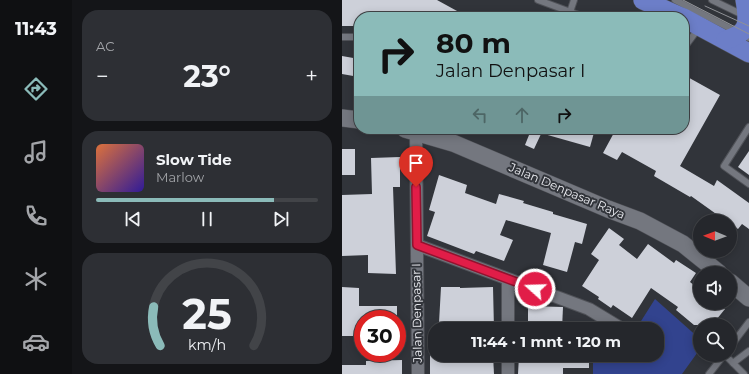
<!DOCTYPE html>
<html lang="id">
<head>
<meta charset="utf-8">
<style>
  :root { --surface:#25272c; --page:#2d2f34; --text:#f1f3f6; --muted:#a3a5a9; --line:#424448; --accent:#8bbbb9 }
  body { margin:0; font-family:Montserrat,sans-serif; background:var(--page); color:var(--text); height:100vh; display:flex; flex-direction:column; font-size:15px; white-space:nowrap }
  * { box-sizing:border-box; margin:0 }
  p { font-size:13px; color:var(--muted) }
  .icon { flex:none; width:22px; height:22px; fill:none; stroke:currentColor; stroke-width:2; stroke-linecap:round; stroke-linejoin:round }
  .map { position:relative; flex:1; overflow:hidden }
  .side { display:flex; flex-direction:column; gap:10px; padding:10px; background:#141518; width:270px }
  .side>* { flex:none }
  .hud { position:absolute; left:12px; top:12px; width:335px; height:122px; border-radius:16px; box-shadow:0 2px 10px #0003,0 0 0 1px var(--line); background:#8bbbb9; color:#111; overflow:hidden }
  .needle { width:26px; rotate:271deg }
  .controls { position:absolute; left:351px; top:214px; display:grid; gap:8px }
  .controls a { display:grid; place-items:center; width:44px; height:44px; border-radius:50%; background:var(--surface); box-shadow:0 2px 10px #0003,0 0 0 1px var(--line); font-size:20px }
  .speed { position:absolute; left:12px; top:310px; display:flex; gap:8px; font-size:20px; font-weight:700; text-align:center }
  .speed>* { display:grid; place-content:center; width:52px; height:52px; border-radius:50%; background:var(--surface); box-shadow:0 2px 10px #0003,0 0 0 1px var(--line); line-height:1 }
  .speed .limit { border:6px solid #d22; background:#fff; color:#111 }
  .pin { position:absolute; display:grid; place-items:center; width:34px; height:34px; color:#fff; margin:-41px -17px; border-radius:50% 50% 50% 0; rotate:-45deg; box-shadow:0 0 4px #0007 }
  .pin .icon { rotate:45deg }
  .me { position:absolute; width:44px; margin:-22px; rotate:290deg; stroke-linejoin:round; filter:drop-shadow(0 0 3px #0008) }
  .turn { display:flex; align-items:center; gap:14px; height:84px; padding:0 16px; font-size:18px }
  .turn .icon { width:52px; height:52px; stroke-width:2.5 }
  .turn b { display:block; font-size:28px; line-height:34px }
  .lanes { display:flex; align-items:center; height:38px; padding:0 16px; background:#0003; justify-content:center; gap:20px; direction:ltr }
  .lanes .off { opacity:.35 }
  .big { font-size:30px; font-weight:700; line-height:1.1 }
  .side .card { flex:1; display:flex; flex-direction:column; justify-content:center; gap:6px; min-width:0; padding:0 14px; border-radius:16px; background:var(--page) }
  .side .dial { align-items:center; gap:0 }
  .dial svg { height:104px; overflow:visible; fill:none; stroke:var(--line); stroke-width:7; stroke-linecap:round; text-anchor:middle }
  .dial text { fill:var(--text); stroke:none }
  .song { display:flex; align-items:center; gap:12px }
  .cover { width:48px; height:48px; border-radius:6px; background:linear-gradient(135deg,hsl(20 70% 55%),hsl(250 70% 35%)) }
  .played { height:4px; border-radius:2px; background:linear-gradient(90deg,var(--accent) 80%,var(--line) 80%) }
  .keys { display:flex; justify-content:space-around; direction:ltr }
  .heat { display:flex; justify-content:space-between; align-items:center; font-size:22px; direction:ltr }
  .trip { position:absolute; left:86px; top:322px; width:236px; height:40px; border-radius:16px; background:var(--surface); box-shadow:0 2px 10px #0003,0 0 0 1px var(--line); font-weight:700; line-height:40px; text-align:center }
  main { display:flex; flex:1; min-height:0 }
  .menu { display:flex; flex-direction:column; width:72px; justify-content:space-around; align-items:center; background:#0f1012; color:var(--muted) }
  .menu .icon { width:28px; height:28px }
  .menu .on { color:var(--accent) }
  .menu b { font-size:18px; color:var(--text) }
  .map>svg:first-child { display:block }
</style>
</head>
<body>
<main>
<nav class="menu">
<b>11:43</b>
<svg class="icon on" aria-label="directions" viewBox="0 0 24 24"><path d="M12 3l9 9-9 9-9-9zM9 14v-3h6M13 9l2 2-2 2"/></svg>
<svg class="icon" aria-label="music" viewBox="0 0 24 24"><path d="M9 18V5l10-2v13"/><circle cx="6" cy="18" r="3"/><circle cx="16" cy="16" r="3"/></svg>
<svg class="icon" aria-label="phone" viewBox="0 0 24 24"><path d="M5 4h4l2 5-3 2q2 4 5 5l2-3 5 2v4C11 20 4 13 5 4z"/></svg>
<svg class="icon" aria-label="climate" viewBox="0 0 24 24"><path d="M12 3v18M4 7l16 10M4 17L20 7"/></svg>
<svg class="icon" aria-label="car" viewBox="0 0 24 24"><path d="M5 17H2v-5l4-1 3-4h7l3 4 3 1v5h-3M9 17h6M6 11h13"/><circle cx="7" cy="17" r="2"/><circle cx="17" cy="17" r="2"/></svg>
</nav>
<section class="side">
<div class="card"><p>AC</p>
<div class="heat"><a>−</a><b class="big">23°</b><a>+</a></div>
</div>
<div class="card">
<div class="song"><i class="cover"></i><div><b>Slow Tide</b><p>Marlow</p></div></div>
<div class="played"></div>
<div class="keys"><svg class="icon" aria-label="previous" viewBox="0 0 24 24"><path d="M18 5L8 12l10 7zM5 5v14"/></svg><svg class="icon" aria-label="pause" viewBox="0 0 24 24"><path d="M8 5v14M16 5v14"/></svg><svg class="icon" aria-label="next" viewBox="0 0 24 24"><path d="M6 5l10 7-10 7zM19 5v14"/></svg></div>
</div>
<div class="card dial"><svg viewBox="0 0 100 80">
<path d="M14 69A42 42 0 1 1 86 69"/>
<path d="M14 69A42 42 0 0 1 9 39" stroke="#8bbbb9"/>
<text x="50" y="56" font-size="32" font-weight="700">25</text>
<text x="50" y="72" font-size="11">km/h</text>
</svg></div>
</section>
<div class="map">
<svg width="407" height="374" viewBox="0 0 407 374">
  <rect width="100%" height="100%" fill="#31343a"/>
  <path fill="#32438e" d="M313,299L358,339V349L340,374H251V355H315V329H294Z"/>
  <g fill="#cdd0d9">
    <path d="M0,0H95L126,17H17V26H0Z"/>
    <path d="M0,56L17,59V77L0,74Z"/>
    <path d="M342,75L378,95L338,166L372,186L375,180L407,203V229L400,224L396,229L388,223V221H384L349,196L348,197L312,176L314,171L280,152L275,160L261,153L274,129H342Z"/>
    <path d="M195,129H253L248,147L195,132Z"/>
    <path d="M189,130L199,134L192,149L183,145Z"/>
    <rect x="0" y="149" width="13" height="26"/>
    <path d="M407,151V175L396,167Z"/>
    <path d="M58,157V187H51L54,274L26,273V255L0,256V195L30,194L29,158Z"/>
    <path d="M97,175L125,185L123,193L154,204L157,194L182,201L181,203L211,212V214L245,224L240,244L233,242L225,272L201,265L209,233L164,220L158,235L171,240L162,261L134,251L132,254L85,236L93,212L87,210Z"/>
    <path d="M267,228L282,239L277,245L295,259L306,244L332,263L334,260L354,273L348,282L358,290V303H375L383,309L370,325H352L334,310L336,307L309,288L290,318L271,305L269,308L256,299L257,297L240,286L257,260L249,254Z"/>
    <path d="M0,287L17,288V306H55V319H18L17,336H0Z"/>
    <path d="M99,287H118V288L151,287L152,329H122L121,322L97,323Z"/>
    <path d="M186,306L221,307L220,329H186Z"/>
    <path d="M88,355H151L152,374H88Z"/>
    <path d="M224,355H247V368H221V374H176L177,356Z"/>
    <path d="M60,360V374H0V365H24V361Z"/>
  </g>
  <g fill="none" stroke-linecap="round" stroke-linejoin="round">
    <g stroke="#505258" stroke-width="8">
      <g id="lane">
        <path d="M196,0L242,17"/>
        <path d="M333,0L407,38"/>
        <path d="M370,0L403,16"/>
        <path d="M228,12L232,0"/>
        <path d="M0,37H17"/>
        <path d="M342,48L356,29"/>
        <path d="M407,127L382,166L407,184"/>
        <path d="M388,347L407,322"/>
        <path d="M383,355L402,374"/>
        <path d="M391,363L407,351"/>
        <path d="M367,374L382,355"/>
      </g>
    </g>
    <g stroke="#505258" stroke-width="14">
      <g id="street">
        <path d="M74,132L76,374"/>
        <path d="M75,245L247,309L280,329"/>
        <path d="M166,280V329"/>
        <path d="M166,355V374"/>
      </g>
    </g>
    <g stroke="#505258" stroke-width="18">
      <g id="secondary">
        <path d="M0,118L17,120"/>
        <path d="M63,129L111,143L266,209L298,221L341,244L377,273"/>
        <path d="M388,282L407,298"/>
      </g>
    </g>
    <g stroke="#505258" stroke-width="20">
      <g id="primary">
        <path d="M301,0L339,17"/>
        <path d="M342,18L407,53"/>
        <path d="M384,40C407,33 407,24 403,0"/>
      </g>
    </g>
    <use href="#lane" stroke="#74777f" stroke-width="6"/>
    <use href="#street" stroke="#74777f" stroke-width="12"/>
    <use href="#secondary" stroke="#74777f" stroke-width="17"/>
    <use href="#primary" stroke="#6c7ec8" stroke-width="19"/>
    <g stroke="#8f9196" stroke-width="1">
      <path d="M341,0L407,34"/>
      <path d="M363,6L407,26"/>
    </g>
  </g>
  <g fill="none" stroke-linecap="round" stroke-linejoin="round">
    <g stroke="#92132f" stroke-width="10">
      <path id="route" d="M74,187L75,245L193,289"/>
    </g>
    <use href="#route" stroke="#e11d48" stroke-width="7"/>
  </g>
  <g text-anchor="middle" stroke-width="4" stroke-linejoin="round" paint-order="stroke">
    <g font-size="12" fill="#edeef3" stroke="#31343a">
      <text transform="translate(225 191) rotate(23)" y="4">Jalan Denpasar Raya</text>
      <text transform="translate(75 313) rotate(-91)" y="4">Jalan Denpasar I</text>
    </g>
  </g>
</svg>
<div class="controls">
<a><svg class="needle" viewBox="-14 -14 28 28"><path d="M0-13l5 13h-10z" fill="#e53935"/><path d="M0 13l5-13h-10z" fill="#a3a5a9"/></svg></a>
<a><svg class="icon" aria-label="sound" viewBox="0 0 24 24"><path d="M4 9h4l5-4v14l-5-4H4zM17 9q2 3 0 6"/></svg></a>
<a><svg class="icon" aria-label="search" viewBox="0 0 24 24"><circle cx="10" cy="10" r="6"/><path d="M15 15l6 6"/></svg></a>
</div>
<div class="speed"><div class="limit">30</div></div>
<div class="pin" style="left:74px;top:187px;background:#d93025"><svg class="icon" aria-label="arrive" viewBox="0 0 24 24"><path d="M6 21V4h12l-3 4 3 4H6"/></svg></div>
<svg class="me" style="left:193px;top:289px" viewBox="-20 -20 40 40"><circle r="17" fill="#e11d48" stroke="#fff" stroke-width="3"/><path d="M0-11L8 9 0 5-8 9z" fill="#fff"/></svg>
<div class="trip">11:44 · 1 mnt · 120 m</div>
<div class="hud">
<div class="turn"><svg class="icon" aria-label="right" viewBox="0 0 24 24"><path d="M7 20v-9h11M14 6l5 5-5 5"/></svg><div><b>80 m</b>Jalan Denpasar I</div></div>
<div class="lanes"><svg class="icon off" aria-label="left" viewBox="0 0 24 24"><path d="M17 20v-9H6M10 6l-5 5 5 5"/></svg><svg class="icon off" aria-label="ahead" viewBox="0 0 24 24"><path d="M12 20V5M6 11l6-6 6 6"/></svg><svg class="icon" aria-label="right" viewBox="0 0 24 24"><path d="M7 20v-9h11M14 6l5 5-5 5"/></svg></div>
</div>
</div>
</main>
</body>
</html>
